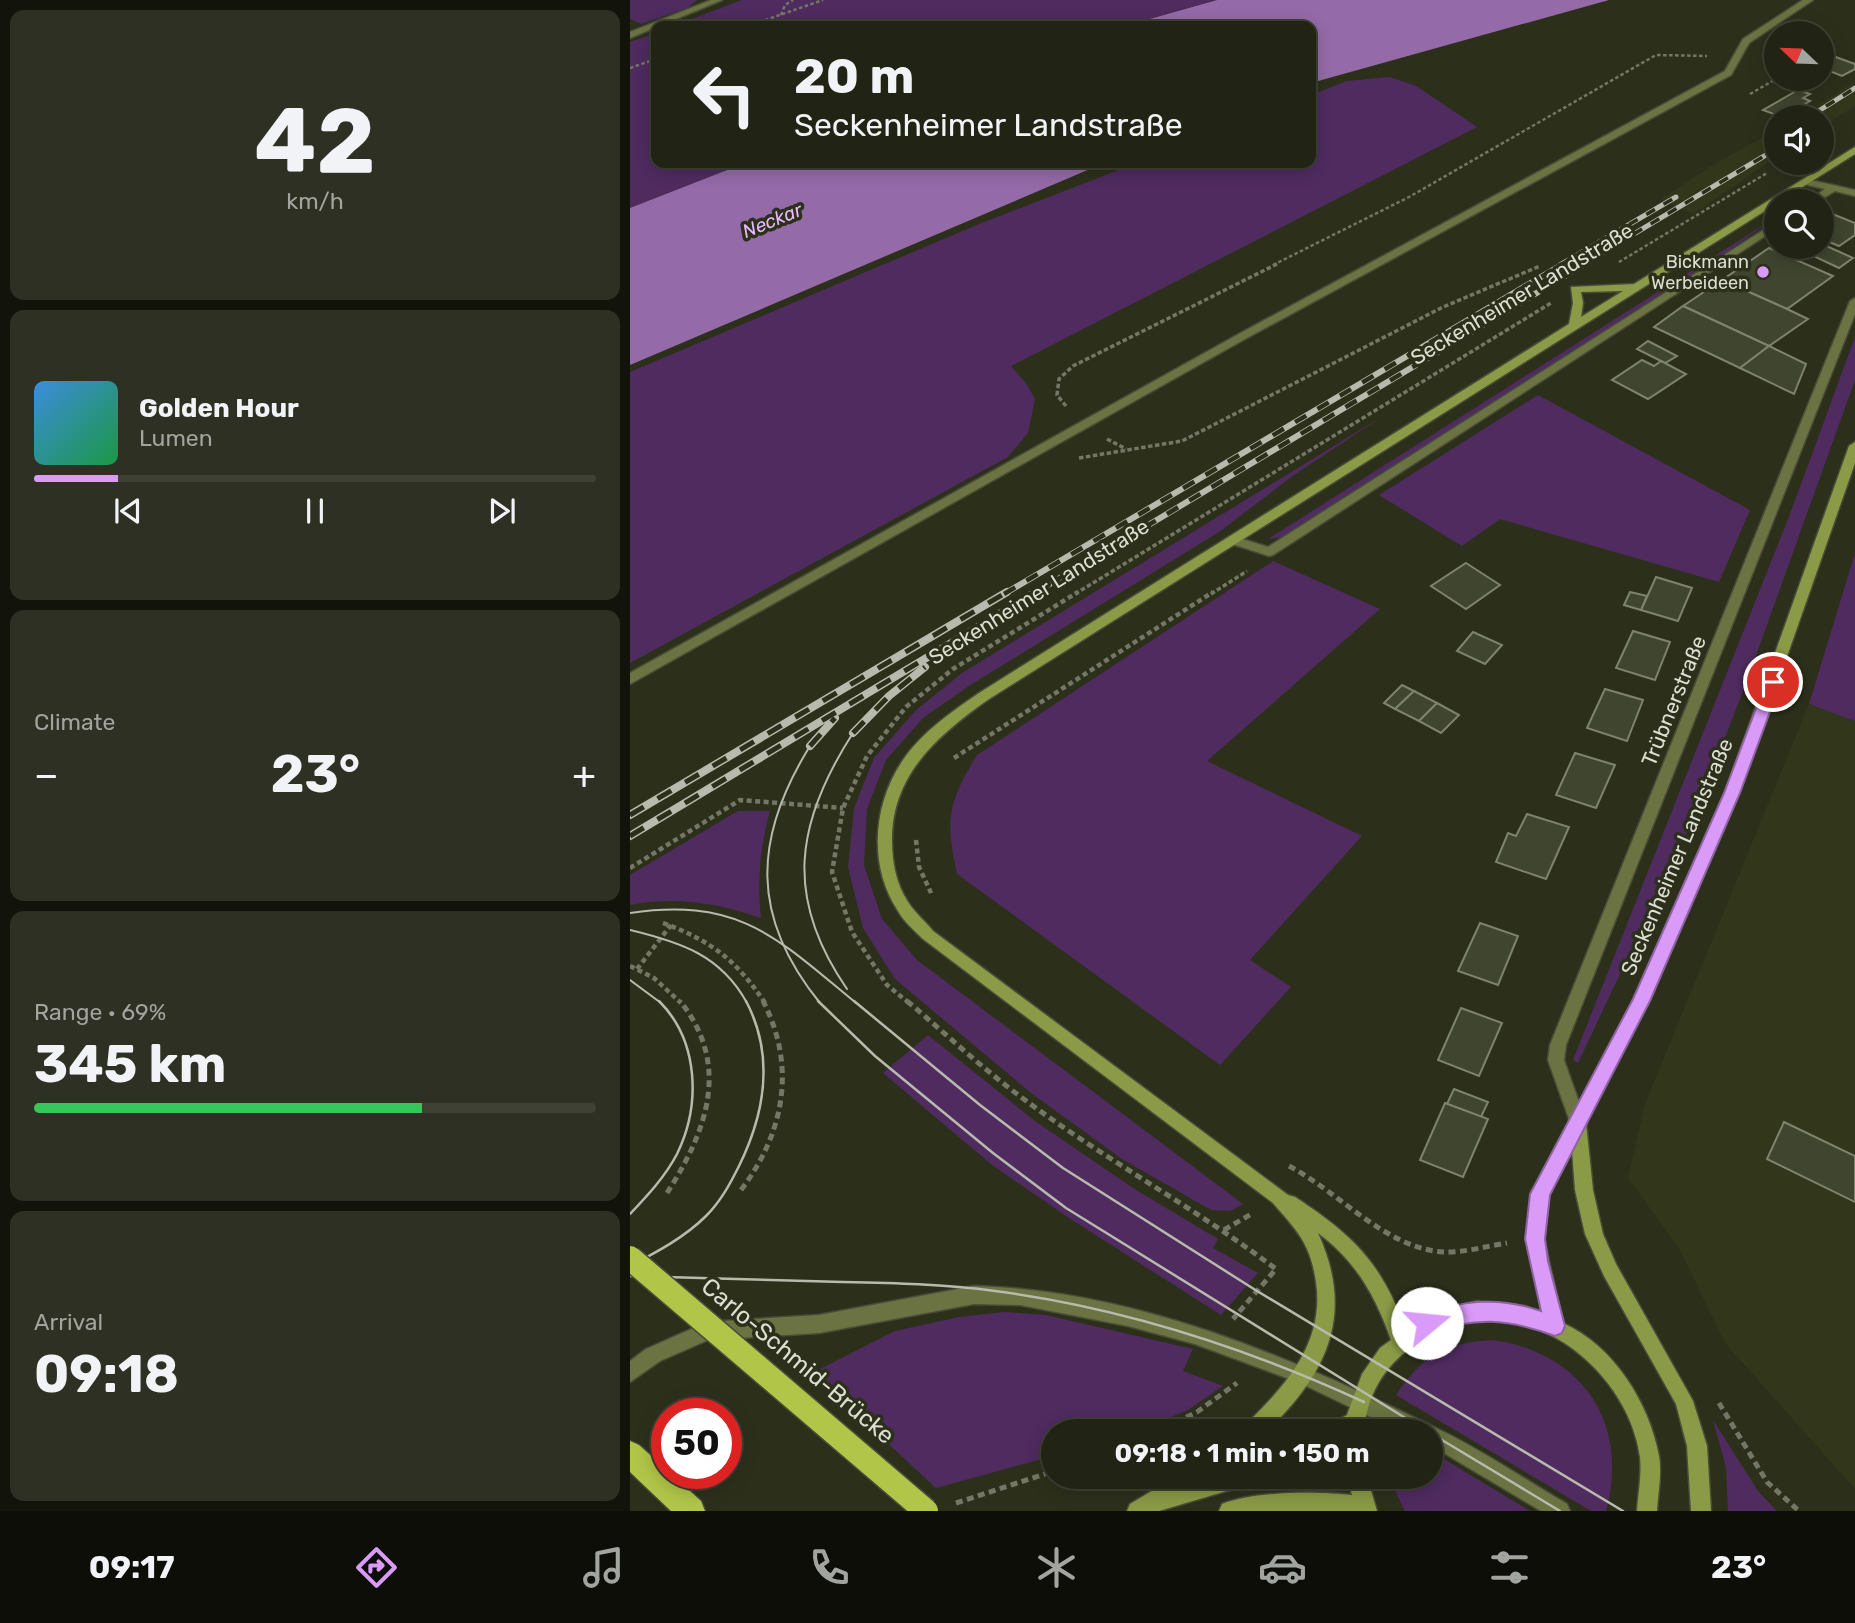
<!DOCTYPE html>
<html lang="en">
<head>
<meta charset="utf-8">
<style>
  :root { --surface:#212414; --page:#2d3022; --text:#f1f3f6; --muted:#a2a4a0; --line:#3e4134; --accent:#d99af8 }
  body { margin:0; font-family:Rubik,sans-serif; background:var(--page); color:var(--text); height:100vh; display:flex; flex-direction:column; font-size:26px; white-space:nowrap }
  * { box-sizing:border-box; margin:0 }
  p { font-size:23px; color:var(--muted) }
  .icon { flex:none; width:38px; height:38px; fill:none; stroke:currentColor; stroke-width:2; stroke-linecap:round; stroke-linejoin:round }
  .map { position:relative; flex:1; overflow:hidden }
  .sheet { display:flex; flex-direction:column; gap:10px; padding:10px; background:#12140b; width:630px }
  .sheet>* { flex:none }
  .guide { position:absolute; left:21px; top:21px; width:665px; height:147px; border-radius:14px; box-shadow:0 4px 18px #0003,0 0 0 2px var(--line); background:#212414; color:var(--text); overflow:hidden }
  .needle { width:46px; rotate:293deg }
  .buttons { position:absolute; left:1134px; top:21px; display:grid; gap:14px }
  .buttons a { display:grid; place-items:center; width:70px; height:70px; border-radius:50%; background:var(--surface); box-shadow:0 4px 18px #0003,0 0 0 2px var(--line); font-size:35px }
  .speed { position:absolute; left:21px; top:1398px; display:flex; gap:14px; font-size:35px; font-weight:700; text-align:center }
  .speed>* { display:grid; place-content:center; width:91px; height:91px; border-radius:50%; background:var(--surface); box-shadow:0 4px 18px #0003,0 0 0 2px var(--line); line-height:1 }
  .speed .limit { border:10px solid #d22; background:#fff; color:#111 }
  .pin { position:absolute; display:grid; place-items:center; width:60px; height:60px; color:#fff; margin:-30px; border:4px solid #fff; border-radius:50%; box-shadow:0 2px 7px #0007 }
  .me { position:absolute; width:77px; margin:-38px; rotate:73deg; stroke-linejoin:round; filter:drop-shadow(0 0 5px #0008) }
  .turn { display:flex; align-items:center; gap:24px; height:147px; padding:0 28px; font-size:32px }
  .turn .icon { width:91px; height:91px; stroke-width:2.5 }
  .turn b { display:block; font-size:49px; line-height:60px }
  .big { font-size:52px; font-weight:700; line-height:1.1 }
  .sheet .widget { flex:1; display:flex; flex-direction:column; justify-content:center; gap:10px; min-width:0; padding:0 24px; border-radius:14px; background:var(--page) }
  .sheet .dial { align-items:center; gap:0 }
  .dial b { font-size:91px; line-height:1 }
  .song { display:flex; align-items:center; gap:21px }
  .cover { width:84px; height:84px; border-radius:10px; background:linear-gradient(135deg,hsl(210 70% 55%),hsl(140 70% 35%)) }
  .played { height:7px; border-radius:4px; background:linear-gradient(90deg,var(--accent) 15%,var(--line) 15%) }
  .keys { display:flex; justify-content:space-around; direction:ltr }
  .heat { display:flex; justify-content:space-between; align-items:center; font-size:38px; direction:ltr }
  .charge { height:10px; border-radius:5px; background:linear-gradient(90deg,#34c759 69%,var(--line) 0) }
  .trip { position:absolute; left:411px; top:1419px; width:402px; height:70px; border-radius:35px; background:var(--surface); box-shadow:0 4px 18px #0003,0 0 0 2px var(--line); font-weight:700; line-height:70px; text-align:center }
  .menu { display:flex; height:112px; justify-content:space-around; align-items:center; background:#0d0e08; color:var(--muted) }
  .menu .icon { width:49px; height:49px }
  .menu .on { color:var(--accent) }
  .menu b { font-size:32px; color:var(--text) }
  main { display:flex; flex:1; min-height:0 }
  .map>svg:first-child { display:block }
</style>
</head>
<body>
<main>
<section class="sheet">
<div class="widget dial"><b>42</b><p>km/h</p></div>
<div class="widget">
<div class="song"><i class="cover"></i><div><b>Golden Hour</b><p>Lumen</p></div></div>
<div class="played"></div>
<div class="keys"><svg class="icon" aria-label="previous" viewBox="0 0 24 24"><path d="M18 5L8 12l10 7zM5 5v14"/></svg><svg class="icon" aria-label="pause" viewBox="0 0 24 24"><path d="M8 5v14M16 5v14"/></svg><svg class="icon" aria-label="next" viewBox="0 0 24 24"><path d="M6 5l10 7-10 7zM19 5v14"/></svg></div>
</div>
<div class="widget"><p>Climate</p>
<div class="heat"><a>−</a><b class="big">23°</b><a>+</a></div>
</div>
<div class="widget"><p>Range · 69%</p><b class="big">345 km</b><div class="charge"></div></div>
<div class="widget"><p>Arrival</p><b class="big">09:18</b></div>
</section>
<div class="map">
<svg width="1225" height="1511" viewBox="0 0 1225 1511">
  <rect width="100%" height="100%" fill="#2c301b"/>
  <g fill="#32371b">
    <path d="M1225,82V106L1220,109L1192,127V117H1169Z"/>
    <path d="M1146,130V157L1063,214L1031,199L1083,165Z"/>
    <path d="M1179,704L1225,721V1489L1095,1343L1049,1248L998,1178L1015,1104Z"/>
  </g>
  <g fill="#4f2b60">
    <path d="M0,0H67L57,8L11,24L0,19Z"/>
    <path d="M112,0H586L495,26H43Z"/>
    <path d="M26,33V163H115L0,208V42Z"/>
    <path d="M760,77L786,86L847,127L381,366L396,383L405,399L398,433L378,457L0,663V372L349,224L507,163H681V95L717,81Z"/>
    <path d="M1146,217L1073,269L653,537L638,539Z"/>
    <path d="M1225,337V380L1115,686L1066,813L948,1063L943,1060L1160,514Z"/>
    <path d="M908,395L1120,510L1089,582L870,519L832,546L749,495Z"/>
    <path d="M753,416L664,475L589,532L342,684L294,717L256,760L237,809L234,865L252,919L287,960L613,1204L600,1211L581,1210L492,1159L401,1093L265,979L233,928L218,867L224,808L244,758L285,711L332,673Z"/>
    <path d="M1225,553V721L1179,704Z"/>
    <path d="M643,561L750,609L577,761L732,836L620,960L661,987L590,1065L327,874C315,819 318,803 347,755Z"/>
    <path d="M108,811H140C130,848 127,880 131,918C88,903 45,896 0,905V875Z"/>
    <path d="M298,1035L405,1121L503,1188L588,1239L583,1248L628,1273L591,1315L439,1218L362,1165L253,1073Z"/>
    <path d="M374,1312L416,1315L563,1349L553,1371L593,1386L558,1410L507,1431L424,1432L423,1456L306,1488L182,1373L265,1331L329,1317Z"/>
    <path d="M863,1340C952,1353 1000,1423 976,1511H961L766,1395C793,1355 814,1343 863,1340Z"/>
    <path d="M1083,1420L1128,1491L1147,1511H1098L1096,1468Z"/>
    <path d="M802,1452L900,1511H775L758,1477H802Z"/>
  </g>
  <g fill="#946aa8">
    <path d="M587,0H979L681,83V26H495Z"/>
    <path d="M115,163H474L0,365V208Z"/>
  </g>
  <g fill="#40452f" stroke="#7e836b" stroke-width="2">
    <path d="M1203,56L1225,64V69L1212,76L1192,68V62Z"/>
    <path d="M1168,90L1180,94L1173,98L1180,101L1152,117L1133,110Z"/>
    <path d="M1200,213L1225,223V235L1209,246L1192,239V218Z"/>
    <path d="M1192,244L1223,258L1209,268L1173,251L1180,247H1192Z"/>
    <path d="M1139,248L1203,276L1157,309L1092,280Z"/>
    <path d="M1092,280L1157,309L1178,319L1139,346L1053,306Z"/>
    <path d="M1053,306L1139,346L1110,368L1024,327Z"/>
    <path d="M1018,341L1047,356L1035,363L1007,349Z"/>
    <path d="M1139,346L1176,364L1164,394L1110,368Z"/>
    <path d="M1012,360L1024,366L1031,361L1056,374L1018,399L982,380Z"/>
    <path d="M836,563L870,585L836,609L801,586Z"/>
    <path d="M1026,577L1062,588L1048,621L1011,610Z"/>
    <path d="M1000,592L1017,596L1011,610L994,605Z"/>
    <path d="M1003,631L1040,642L1025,680L986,668Z"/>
    <path d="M843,632L872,645L855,664L827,651Z"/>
    <path d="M772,685L784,691L765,709L754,703Z"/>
    <path d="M975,689L1013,700L997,741L957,728Z"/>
    <path d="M784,691L807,703L789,721L765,709Z"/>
    <path d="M807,703L829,715L811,733L789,721Z"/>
    <path d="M945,753L985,765L966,808L926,795Z"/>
    <path d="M897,814L939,827L916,879L866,862L878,833L886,836Z"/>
    <path d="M850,923L888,936L868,985L828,971Z"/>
    <path d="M831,1008L872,1023L849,1076L808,1060Z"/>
    <path d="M824,1089L858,1102L851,1117L817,1104Z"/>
    <path d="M815,1103L858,1119L833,1177L790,1160Z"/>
    <path d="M1154,1122L1225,1156V1202L1137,1159Z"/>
  </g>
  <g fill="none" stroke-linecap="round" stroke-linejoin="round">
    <g stroke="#484c38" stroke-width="3">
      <g id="service">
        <path d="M81,0H92L0,38V32Z"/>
        <path d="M1173,0H1183L1119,43L1101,75L615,339L0,684V673L607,335L1095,71L1113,39Z"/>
        <path d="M344,1286C508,1290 664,1359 808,1429C852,1450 894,1479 937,1504L940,1511H911L802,1446V1432H772L670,1383L565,1344L498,1326L390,1305L344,1304L189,1333L78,1340L30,1361L0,1382V1361L16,1349L77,1322L189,1315Z"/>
      </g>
    </g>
    <g stroke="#484c38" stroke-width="3">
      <g id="minor">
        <path d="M1176,179L1225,190V196L1205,191L1189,201H1178L1195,189L1173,184V180Z"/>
        <path d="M1146,222V229L643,555L639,556L599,543L597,540L603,536L638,547Z"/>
        <path d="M1225,298V314L936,1045L934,1060L955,1119L953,1124L947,1126L941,1124L939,1119L918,1060L920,1045L1220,301Z"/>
      </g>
    </g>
    <g stroke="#484c38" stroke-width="3">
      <g id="secondary">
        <path d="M1225,147V154L1150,201H1146V204L359,699C308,735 262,774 262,840C262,862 266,884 278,902C285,913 295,921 303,931L658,1195L665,1197C723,1235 752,1263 775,1329L794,1315L847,1301L895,1306L913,1314L896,1239L901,1194L939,1122L941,1114L944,1113L1004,999L1095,793L1219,446L1225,442V463L1109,793L1019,1001L956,1123L963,1190L973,1234L986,1264L1063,1401L1077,1446L1081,1511H1061L1057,1446L1046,1404L974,1276L955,1234L945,1190L942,1150L919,1195L914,1239L933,1323C984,1346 1019,1403 1029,1456C1032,1473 1028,1494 1027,1511H1007C1008,1494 1012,1474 1010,1457C999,1376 911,1301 829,1323C821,1325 811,1326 803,1330C796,1335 789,1341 782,1346C753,1369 737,1394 734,1432H697L699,1425L717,1415L732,1374L750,1348L761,1340C746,1297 726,1261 688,1233C725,1314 698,1373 636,1432H613L615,1425C656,1386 695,1342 686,1282C684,1268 680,1253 673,1241C665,1227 653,1215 643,1203L293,939C284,930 274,922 268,911C235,861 244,792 283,747C302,725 326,709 349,693L939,324L943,303L941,287L1004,284ZM993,291L951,317L953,303L951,292Z"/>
        <path d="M545,1477H620L617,1484L610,1487L529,1511H497L500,1504Z"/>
        <path d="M717,1477H737L747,1511H589L592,1504C623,1491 689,1491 722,1495Z"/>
      </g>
    </g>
    <g stroke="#484c38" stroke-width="3">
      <path id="trunk" d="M0,1441L9,1445L37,1470V1474H41L71,1501L75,1511H41L0,1472Z"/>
    </g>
    <g stroke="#747765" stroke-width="2.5" stroke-dasharray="3.5 2.5" stroke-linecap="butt">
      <path d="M151,15L155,5L163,0"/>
      <path d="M118,26L193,0"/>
      <path d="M0,68L26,59"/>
      <path d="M1120,94L1146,79"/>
      <path d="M989,262L1137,173"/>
      <path d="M643,265L779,197L1026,55L1077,56"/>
    </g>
    <g stroke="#747765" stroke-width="3.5" stroke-dasharray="4.5 2.5" stroke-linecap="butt">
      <path d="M436,406L427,395L429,379L443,366L647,264"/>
      <path d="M477,439L496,449"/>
      <path d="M449,458L552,441L813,307L910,266"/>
      <path d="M445,594L921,303"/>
      <path d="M581,594L617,571"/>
    </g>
    <g stroke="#747765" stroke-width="4.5" stroke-dasharray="5 3.5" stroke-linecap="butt">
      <path d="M324,758L583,592"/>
      <path d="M286,840L289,867L302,895"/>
      <path d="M0,868L110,800L213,808"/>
      <path d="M33,923C82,941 106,960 135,1003"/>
      <path d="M0,966L24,978L51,1003"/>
      <path d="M7,969L41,925"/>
      <path d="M279,1003L257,985L222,932L202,872L213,808L237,756L276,707L323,669L448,592"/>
    </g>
    <g stroke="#747765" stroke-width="5" stroke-dasharray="7 4.5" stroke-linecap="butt">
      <path d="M277,1001C316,1034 354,1070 395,1100C476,1160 565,1208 646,1269L603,1319"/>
      <path d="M659,1166C709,1192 755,1248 813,1252C833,1253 857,1246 877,1243"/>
      <path d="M111,1190C154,1133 167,1067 133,1001"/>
      <path d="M37,1193C76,1132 102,1066 50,1001"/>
      <path d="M594,1230L623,1213"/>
      <path d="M1089,1403L1137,1482L1169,1511"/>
      <path d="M525,1432L567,1412L607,1383"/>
      <path d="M326,1503L424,1471"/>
    </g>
    <use href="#service" fill="#6a7341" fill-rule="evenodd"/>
    <use href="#minor" fill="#6a7341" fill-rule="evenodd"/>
    <use href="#secondary" fill="#8b9a46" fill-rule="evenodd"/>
    <use href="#trunk" fill="#b1c648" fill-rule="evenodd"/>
    <g stroke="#b7baac" stroke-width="2">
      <path d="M180,746C123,838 120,917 190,1003"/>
      <path d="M0,913C110,897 147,938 226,1003"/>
      <path d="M0,930C50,942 91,955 117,1003"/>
      <path d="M0,980L31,1003"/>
      <path d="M217,989C154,898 165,823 223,733"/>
    </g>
    <g stroke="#b7baac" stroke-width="2.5">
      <path d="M188,1001L245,1056L363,1153L436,1208L798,1432"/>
      <path d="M224,1001L350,1105L433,1168L627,1291L993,1511"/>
      <path d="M0,1214C17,1196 35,1177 47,1154C71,1105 69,1041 29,1001"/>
      <path d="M0,1266C27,1252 55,1237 76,1216C91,1201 100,1184 109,1166C135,1113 145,1056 116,1001"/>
      <path d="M0,1276C71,1278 141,1280 212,1282C263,1283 314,1284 365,1291C494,1308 617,1348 734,1402"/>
      <path d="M802,1434L930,1511"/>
    </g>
    <g stroke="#b7baac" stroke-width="5">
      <g id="rail-far2">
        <path d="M1179,117L1225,88"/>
        <path d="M930,265L1046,197"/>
        <path d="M952,265L1146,149"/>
      </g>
    </g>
    <g stroke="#b7baac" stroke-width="6">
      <g id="rail-far1">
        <path d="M374,594L933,264"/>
        <path d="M403,594L955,264"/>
      </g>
    </g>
    <g stroke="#b7baac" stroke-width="8">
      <g id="rail">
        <path d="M223,733L259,696L295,667"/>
        <path d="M180,746L205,718"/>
        <path d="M0,815L377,592"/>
        <path d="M0,836L406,592"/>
      </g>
    </g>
    <use href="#rail-far2" stroke="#2c301b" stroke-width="3.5" stroke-dasharray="10" stroke-linecap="butt"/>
    <use href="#rail-far1" stroke="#2c301b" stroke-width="4.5" stroke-dasharray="13" stroke-linecap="butt"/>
    <use href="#rail" stroke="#2c301b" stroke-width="5" stroke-dasharray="16" stroke-linecap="butt"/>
    <g stroke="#484c38" stroke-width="27" stroke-linecap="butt">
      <path id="trunk-bridge" d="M0,1258L296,1511"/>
    </g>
    <use href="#trunk-bridge" stroke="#b1c648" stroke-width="24"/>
  </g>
  <path fill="#d99af8" stroke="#8d64a1" stroke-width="2" d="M1143,676L1151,682L1110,793L1020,1001L920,1195L915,1239L918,1261L935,1326L932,1333L925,1336C876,1318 846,1317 797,1333L790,1330L787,1323L790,1316C830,1300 869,1296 911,1311L895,1239L900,1194L1003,999L1094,793L1136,682Z"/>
  <circle fill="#d99af8" stroke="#2c301b" stroke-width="2.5" cx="1133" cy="272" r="7"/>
  <g text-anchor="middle" stroke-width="7" stroke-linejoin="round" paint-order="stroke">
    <g font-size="18" fill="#dbded1" stroke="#2c301b" text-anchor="end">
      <text x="1119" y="268">Bickmann<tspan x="1119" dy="21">Werbeideen</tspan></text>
    </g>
    <g font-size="19" font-style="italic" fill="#e7b9ff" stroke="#2c301b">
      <text transform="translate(142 220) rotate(-22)" y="7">Neckar</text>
    </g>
    <g font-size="21" fill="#dbded1" stroke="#2c301b">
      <text transform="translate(892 294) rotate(-31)" y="7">Seckenheimer Landstraße</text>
      <text transform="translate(409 592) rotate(-32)" y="7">Seckenheimer Landstraße</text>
      <text transform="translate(1044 701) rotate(-68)" y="7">Trübnerstraße</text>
      <text transform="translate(1047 857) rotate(-67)" y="7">Seckenheimer Landstraße</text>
    </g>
    <g font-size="24" fill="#dbded1" stroke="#2c301b">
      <text transform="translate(168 1361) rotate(40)" y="8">Carlo-Schmid-Brücke</text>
    </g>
  </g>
</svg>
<div class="buttons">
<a><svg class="needle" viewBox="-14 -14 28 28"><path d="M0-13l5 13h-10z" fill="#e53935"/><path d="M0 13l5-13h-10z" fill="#a2a4a0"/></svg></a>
<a><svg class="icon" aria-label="sound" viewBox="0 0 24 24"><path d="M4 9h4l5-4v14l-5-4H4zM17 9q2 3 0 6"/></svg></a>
<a><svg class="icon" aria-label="search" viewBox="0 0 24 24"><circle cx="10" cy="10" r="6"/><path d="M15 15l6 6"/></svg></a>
</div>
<div class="speed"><div class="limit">50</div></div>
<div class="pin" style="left:1143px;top:682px;background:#d93025"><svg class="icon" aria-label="arrive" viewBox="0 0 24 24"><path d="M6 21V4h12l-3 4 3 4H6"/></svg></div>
<svg class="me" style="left:797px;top:1323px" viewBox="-20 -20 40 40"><circle r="19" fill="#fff"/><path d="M0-13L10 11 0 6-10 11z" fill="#d99af8"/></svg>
<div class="trip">09:18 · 1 min · 150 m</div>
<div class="guide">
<div class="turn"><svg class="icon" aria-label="left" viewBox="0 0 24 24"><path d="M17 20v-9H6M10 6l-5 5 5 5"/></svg><div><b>20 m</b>Seckenheimer Landstraße</div></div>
</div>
</div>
</main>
<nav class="menu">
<b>09:17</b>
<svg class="icon on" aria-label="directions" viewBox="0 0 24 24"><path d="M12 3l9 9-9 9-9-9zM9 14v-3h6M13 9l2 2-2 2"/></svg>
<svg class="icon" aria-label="music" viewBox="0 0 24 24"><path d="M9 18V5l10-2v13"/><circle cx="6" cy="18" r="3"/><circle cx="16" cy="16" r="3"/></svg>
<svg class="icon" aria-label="phone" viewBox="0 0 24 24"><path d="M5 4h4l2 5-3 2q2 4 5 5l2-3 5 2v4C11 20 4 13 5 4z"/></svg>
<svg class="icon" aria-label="climate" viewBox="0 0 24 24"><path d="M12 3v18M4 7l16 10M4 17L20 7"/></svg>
<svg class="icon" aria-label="car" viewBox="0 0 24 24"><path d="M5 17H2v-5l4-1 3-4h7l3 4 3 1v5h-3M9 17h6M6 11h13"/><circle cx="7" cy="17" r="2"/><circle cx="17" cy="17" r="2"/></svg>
<svg class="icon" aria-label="filters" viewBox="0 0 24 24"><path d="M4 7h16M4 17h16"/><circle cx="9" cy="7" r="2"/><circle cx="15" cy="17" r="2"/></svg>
<b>23°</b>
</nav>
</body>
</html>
